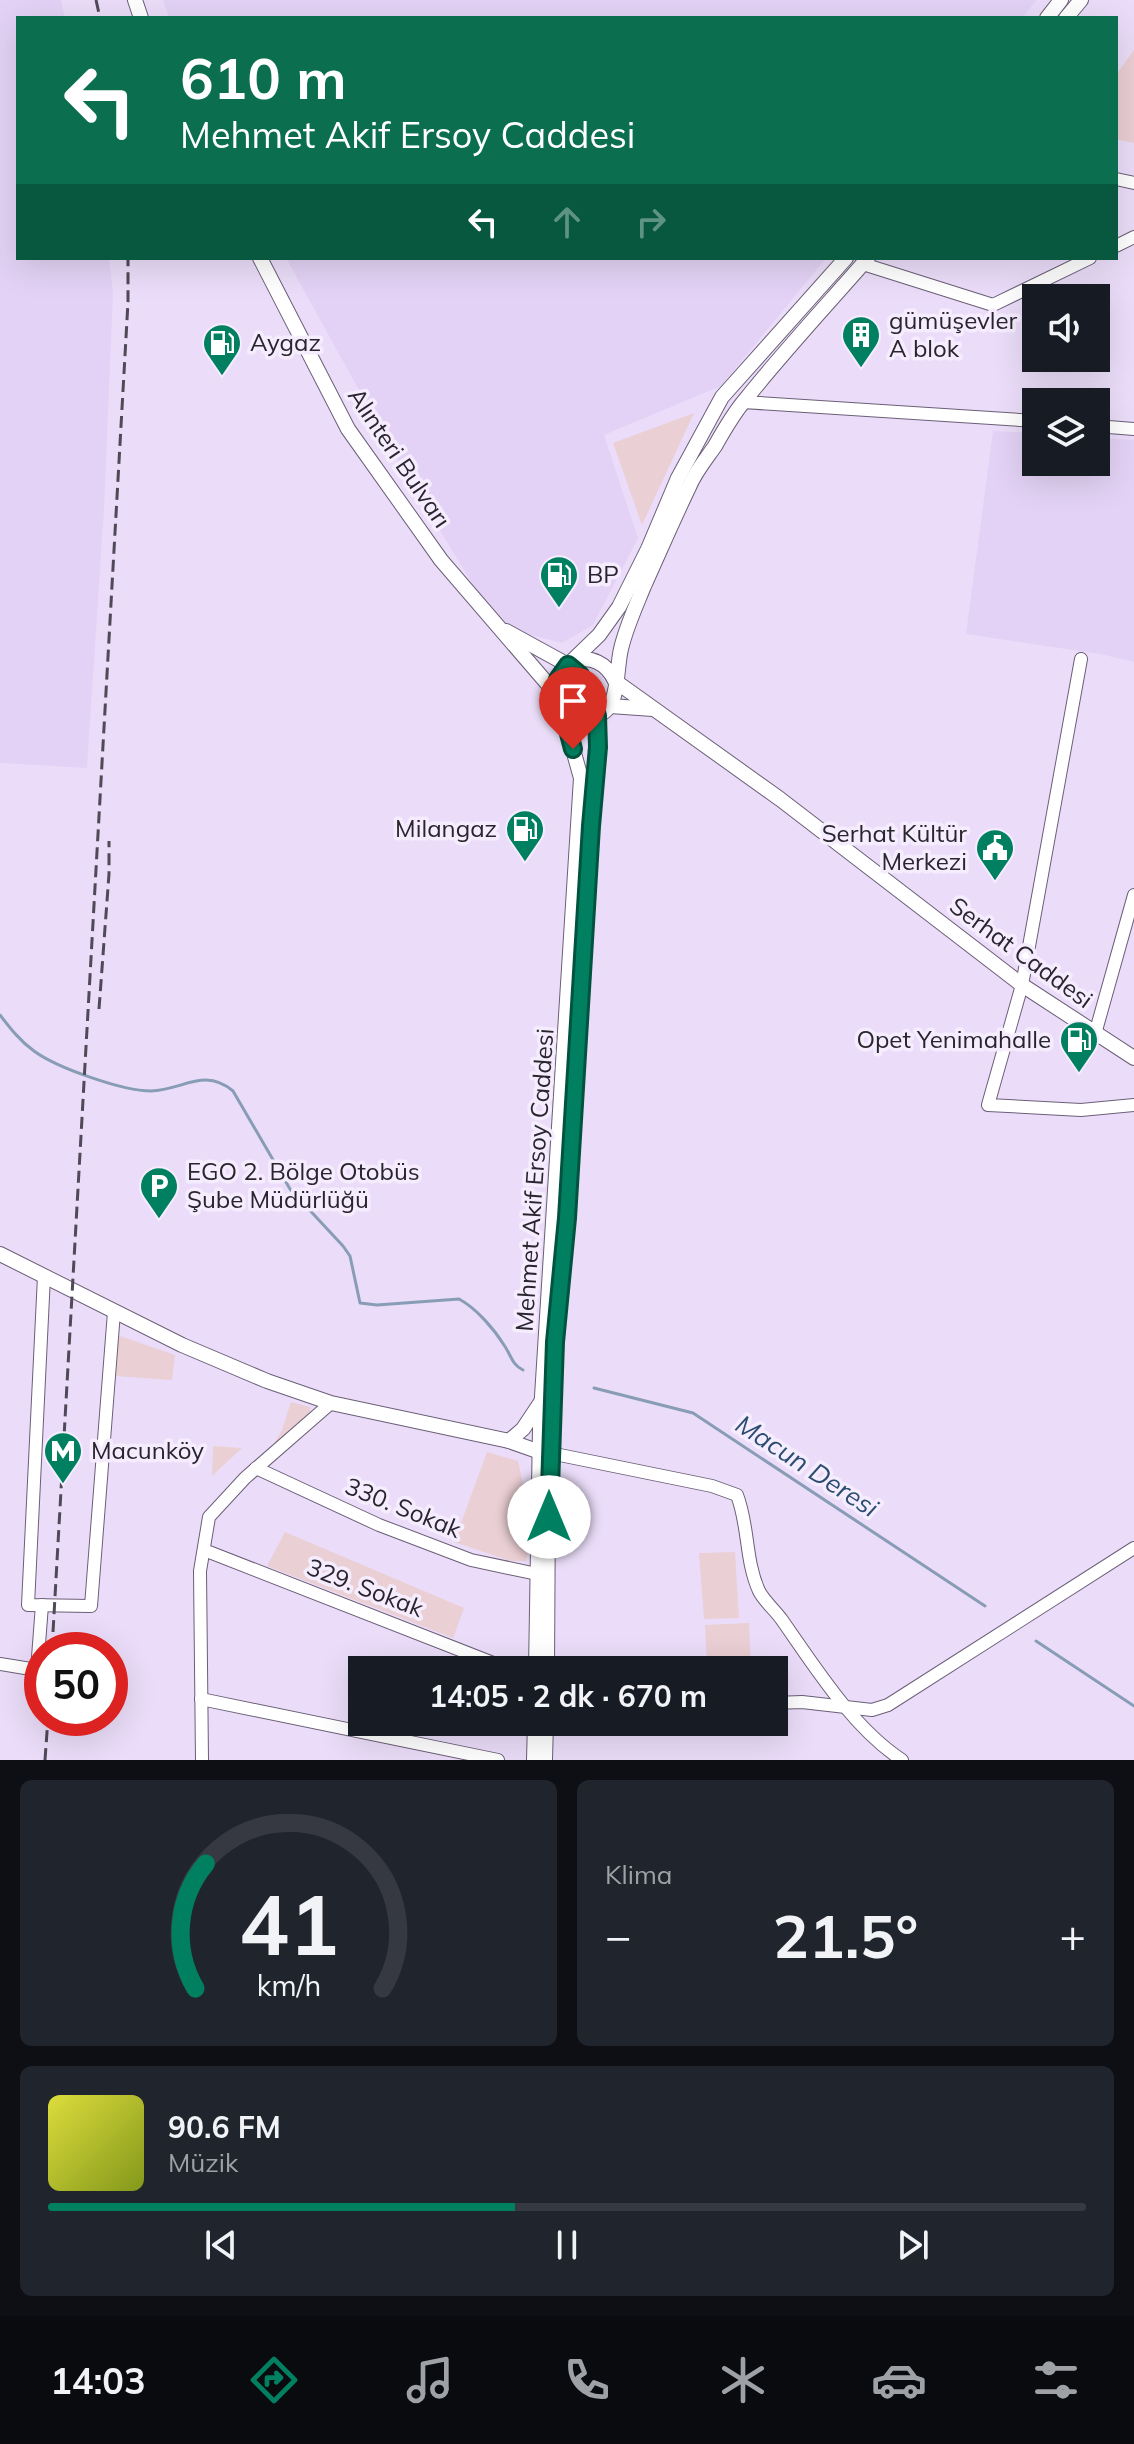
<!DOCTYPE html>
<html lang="tr">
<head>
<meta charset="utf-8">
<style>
  :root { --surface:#171b24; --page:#20242c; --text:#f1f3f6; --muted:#9ea1a6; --line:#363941; --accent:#008060 }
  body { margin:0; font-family:Mulish,sans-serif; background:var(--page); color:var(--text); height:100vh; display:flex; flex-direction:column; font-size:30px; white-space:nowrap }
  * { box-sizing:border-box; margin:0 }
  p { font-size:26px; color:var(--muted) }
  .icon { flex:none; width:44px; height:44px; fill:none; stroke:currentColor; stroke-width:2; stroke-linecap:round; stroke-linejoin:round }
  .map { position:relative; height:1760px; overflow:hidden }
  .details { display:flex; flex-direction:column; gap:20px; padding:20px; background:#0d0f14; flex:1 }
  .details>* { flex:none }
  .banner { position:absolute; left:16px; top:16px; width:1102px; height:244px; border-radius:0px; box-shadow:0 8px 32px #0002; background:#0b6e4f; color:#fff; overflow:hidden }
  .buttons { position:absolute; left:1022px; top:284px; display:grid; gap:16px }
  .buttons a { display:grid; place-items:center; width:88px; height:88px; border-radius:0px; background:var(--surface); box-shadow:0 8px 32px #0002; font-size:40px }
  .speed { position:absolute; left:24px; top:1632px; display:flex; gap:16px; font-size:40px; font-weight:700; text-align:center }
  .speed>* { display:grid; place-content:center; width:104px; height:104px; border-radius:50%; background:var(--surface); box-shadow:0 8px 32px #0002; line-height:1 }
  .speed .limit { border:12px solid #d22; background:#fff; color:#111 }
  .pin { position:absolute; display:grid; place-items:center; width:68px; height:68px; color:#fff; margin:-82px -34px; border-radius:50% 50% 50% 0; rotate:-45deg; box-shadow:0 0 8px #0007 }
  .pin .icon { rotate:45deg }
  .me { position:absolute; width:88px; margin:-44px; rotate:0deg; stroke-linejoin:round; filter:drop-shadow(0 0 6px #0008) }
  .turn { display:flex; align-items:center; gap:28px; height:168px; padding:0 32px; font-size:36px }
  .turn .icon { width:104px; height:104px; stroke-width:2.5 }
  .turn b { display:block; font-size:56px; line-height:68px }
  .lanes { display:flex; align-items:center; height:76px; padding:0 32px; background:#0003; justify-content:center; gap:40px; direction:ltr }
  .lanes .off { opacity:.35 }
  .big { font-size:60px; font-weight:700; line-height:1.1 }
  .details .widget { flex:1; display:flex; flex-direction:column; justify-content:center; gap:12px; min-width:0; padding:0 28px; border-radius:12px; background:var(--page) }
  .details .dial { align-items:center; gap:0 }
  .dial svg { height:208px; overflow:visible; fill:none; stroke:var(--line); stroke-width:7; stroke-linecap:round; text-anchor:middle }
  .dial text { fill:var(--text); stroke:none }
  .song { display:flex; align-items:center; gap:24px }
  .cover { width:96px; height:96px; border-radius:12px; background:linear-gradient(135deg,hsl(60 70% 55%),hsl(70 70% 35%)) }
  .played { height:8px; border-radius:4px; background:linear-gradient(90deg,var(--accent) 45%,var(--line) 45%) }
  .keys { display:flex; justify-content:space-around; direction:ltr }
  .heat { display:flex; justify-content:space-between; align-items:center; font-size:44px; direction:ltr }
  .details .tiles { flex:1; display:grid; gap:20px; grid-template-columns:1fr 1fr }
  .widget:last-child { grid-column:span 2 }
  .trip { position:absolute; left:348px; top:1656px; width:440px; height:80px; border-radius:0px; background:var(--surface); box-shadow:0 8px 32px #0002; font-weight:700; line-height:80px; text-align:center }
  .tabs { display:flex; height:128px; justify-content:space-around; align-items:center; background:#090b0e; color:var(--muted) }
  .tabs .icon { width:56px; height:56px }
  .tabs .on { color:var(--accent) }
  .tabs b { font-size:36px; color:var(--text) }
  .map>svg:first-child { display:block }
</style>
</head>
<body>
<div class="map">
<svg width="1134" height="1760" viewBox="0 0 1134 1760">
  <rect width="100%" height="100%" fill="#ebddf9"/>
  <g fill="#e3d2f5">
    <path d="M0,0H61L65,18H18V258H109L113,293L104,509L87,768L0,763Z"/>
    <path d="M163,0H1037L1022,18H169Z"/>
    <path d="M286,258H826L721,386L604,435L638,538L593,625L562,643L499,627L406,475Z"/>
    <path d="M993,431L1036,433V462H1096V438L1134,440V662L1100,654L966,634Z"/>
  </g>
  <g fill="#eacfd4">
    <path d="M1134,50V143L1116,139V75Z"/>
    <path d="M694,413L642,525L613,443Z"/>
    <path d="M120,1336L175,1355L172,1380L115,1376L118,1339Z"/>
    <path d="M291,1402L310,1407L311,1413L272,1447L282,1430Z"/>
    <path d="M213,1446L242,1448L212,1476Z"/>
    <path d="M487,1452L518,1461C525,1494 535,1528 526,1561H511L454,1542Z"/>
    <path d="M285,1532L464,1608L453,1638L267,1566Z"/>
    <path d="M735,1552L739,1618L704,1619L699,1553Z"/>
    <path d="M749,1623L751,1670H707L705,1625Z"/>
  </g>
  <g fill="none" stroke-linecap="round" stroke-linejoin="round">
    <g stroke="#889db5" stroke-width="3">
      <path d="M0,1015C10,1028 20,1041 34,1051C57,1068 123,1091 151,1091C183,1090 204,1067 233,1091L290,1189L343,1246L350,1256L360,1303L377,1305L459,1299C476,1308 494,1329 504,1345C511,1355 512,1365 523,1370"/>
      <path d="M594,1388L693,1413L985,1606"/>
      <path d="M1036,1641L1134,1706"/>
    </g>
    <g stroke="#6b5f77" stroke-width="14">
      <g id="tertiary">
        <path d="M1116,179L1134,183"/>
        <path d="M1116,246L1134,237"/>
        <path d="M863,264L993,305L1090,258"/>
        <path d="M743,402L1036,421"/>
        <path d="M1096,426L1134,429"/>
        <path d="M1081,659L1022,985L988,1105L1081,1110L1134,1105"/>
        <path d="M1095,1034L1134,895"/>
        <path d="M44,1276L28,1605L91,1606L114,1312"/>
        <path d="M550,1453L712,1486L737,1495C749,1526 745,1560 759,1591C764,1601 775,1610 782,1620C815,1667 853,1728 902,1760"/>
        <path d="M256,1468L379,1525L471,1560L537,1574"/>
        <path d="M204,1550L511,1670"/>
        <path d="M0,1664L37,1670L42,1605"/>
        <path d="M201,1699L498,1760"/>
        <path d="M774,1703L802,1702L872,1710L888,1705L1134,1548"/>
        <path d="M202,1760L200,1571L209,1517L245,1478L331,1403"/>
      </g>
    </g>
    <g stroke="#6b5f77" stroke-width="16">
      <g id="secondary">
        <path d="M135,0L141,18"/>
        <path d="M1047,18L1061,0"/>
        <path d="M1066,18L1081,0"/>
        <path d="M260,258L348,429L441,560L558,696L581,778L540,1428L536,1670"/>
        <path d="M868,258C827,305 784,351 745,400C733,414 724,430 715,446C706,459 695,472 689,487C673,520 659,553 644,586C636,606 626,627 621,649C617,665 618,696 609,707C593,727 563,717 558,694C549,660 598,643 615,681L780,799L1022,985L1134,1058"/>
        <path d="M506,631L568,665L580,675L591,693L597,716L598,747L591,826L567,1218L555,1342L549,1467"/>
        <path d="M571,662L599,635L619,607L648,549L678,478L722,397L846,258"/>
        <path d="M610,706L653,709"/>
        <path d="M0,1254L182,1345L267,1381L331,1403L509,1441L540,1452L549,1453"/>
        <path d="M509,1441L523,1429L541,1402"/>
        <path d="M547,1670L548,1495"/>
        <path d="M534,1760L535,1722"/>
        <path d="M545,1760L546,1722"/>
      </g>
    </g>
    <use href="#tertiary" stroke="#fff" stroke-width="12"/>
    <use href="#secondary" stroke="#fff" stroke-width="14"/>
    <g stroke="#504957" stroke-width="3" stroke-dasharray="12 6" stroke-linecap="butt">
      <path d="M96,0L100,18"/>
      <path d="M99,1009L109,874V841"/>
      <path d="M52,1650L128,302V258"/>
      <path d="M45,1760L48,1718"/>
    </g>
  </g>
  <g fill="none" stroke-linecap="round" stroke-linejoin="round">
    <g stroke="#00533e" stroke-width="20">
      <path id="route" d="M549,1517L555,1342L567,1218L591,826L598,747L597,716L591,693L580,675L568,665L558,679L557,688L573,749"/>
    </g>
    <use href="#route" stroke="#008060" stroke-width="14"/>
  </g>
  <defs>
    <g id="building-pin" transform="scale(2)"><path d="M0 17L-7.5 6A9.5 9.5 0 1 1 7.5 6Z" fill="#008060" stroke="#f5edfe"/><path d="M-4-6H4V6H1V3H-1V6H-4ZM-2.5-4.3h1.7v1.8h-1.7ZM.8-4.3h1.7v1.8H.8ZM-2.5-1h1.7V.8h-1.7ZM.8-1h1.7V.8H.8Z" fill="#fff"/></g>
    <g id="fuel-pin" transform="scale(2)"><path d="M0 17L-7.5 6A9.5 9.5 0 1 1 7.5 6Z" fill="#008060" stroke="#f5edfe"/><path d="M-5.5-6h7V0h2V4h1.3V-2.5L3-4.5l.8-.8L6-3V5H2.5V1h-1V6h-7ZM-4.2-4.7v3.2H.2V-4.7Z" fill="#fff"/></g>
    <g id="civic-pin" transform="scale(2)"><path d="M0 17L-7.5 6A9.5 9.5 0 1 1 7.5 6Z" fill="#008060" stroke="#f5edfe"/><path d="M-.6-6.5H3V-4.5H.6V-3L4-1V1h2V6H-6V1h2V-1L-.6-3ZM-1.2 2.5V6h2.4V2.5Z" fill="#fff"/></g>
    <g id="parking-pin" transform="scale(2)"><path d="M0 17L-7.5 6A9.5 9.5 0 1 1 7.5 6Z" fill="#008060" stroke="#f5edfe"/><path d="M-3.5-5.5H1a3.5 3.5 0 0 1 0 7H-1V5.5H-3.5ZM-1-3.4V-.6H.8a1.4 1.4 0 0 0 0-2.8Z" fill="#fff"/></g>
    <g id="metro-pin" transform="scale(2)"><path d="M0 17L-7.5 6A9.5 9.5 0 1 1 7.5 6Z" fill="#008060" stroke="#f5edfe"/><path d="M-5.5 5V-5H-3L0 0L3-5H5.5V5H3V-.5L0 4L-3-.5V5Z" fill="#fff"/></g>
  </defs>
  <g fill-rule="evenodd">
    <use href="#building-pin" x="861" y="335"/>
    <use href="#fuel-pin" x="222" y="343"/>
    <use href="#fuel-pin" x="559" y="575"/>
    <use href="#fuel-pin" x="525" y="829"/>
    <use href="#civic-pin" x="995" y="848"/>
    <use href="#fuel-pin" x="1079" y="1040"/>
    <use href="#parking-pin" x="159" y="1186"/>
    <use href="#metro-pin" x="63" y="1451"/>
  </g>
  <g text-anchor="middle" stroke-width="7" stroke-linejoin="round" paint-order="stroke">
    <g font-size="24" fill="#29242e" stroke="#f5edfe" text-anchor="start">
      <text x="889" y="329">gümüşevler<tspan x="889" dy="28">A blok</tspan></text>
      <text x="250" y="351">Aygaz</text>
      <text x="587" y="583">BP</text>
      <text x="497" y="837" text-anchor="end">Milangaz</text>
      <text x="967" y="842" text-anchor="end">Serhat Kültür<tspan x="967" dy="28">Merkezi</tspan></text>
      <text x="1051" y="1048" text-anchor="end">Opet Yenimahalle</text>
      <text x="187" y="1180">EGO 2. Bölge Otobüs<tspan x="187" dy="28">Şube Müdürlüğü</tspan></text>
      <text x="91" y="1459">Macunköy</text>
    </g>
    <g font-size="24" fill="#29242e" stroke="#f5edfe">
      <text transform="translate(399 458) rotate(56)" y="8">Alınteri Bulvarı</text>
      <text transform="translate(1021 953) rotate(36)" y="8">Serhat Caddesi</text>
      <text transform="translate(535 1180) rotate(-86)" y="8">Mehmet Akif Ersoy Caddesi</text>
      <text transform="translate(403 1508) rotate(22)" y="8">330. Sokak</text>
      <text transform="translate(365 1588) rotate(21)" y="8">329. Sokak</text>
    </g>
    <g font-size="26" font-style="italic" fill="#2c4d71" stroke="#f5edfe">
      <text transform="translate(807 1466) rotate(33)" y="9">Macun Deresi</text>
    </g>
  </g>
</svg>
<div class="buttons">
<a><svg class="icon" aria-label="sound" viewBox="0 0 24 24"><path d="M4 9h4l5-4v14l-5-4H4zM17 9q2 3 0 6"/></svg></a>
<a><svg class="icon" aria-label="layers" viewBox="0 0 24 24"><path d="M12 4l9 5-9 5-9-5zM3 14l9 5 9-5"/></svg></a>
</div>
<div class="speed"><div class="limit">50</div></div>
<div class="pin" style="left:573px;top:749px;background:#d93025"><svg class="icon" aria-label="arrive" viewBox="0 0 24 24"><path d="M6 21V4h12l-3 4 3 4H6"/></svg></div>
<svg class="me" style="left:549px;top:1517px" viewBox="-20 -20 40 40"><circle r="19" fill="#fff"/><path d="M0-13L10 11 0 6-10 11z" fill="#008060"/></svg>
<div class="trip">14:05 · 2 dk · 670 m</div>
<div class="banner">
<div class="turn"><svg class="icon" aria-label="left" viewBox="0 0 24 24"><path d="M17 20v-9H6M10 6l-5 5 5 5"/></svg><div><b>610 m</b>Mehmet Akif Ersoy Caddesi</div></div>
<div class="lanes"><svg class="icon" aria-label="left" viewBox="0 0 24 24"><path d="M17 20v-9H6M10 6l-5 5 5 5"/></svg><svg class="icon off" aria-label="ahead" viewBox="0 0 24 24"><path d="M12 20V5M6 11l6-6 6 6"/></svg><svg class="icon off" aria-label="right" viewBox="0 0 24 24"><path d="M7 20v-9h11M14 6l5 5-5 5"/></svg></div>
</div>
</div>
<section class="details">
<div class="tiles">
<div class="widget dial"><svg viewBox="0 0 100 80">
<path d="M14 69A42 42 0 1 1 86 69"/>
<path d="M14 69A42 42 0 0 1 18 21" stroke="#008060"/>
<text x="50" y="56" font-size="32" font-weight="700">41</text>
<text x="50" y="72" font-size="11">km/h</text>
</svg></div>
<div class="widget"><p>Klima</p>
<div class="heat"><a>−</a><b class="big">21.5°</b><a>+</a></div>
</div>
<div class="widget">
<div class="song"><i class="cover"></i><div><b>90.6 FM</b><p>Müzik</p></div></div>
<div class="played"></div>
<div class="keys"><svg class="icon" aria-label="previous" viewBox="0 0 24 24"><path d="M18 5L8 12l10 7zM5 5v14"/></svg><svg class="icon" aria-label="pause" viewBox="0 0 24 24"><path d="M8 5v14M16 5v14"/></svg><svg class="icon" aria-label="next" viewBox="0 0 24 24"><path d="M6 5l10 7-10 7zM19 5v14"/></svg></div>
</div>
</div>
</section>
<nav class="tabs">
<b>14:03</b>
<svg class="icon on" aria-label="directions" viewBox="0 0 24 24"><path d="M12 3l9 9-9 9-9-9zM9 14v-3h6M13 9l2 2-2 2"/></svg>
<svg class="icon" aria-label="music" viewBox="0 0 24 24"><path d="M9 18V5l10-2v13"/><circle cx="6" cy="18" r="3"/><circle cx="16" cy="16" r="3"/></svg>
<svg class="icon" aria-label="phone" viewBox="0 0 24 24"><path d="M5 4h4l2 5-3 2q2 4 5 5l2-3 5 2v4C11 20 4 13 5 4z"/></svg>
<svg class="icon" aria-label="climate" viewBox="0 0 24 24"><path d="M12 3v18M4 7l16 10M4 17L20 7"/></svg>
<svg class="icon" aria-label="car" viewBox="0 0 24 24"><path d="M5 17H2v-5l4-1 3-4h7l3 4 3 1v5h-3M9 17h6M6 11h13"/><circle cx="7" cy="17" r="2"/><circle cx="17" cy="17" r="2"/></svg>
<svg class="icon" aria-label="filters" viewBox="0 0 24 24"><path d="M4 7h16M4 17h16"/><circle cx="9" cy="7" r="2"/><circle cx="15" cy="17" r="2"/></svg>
</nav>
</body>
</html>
